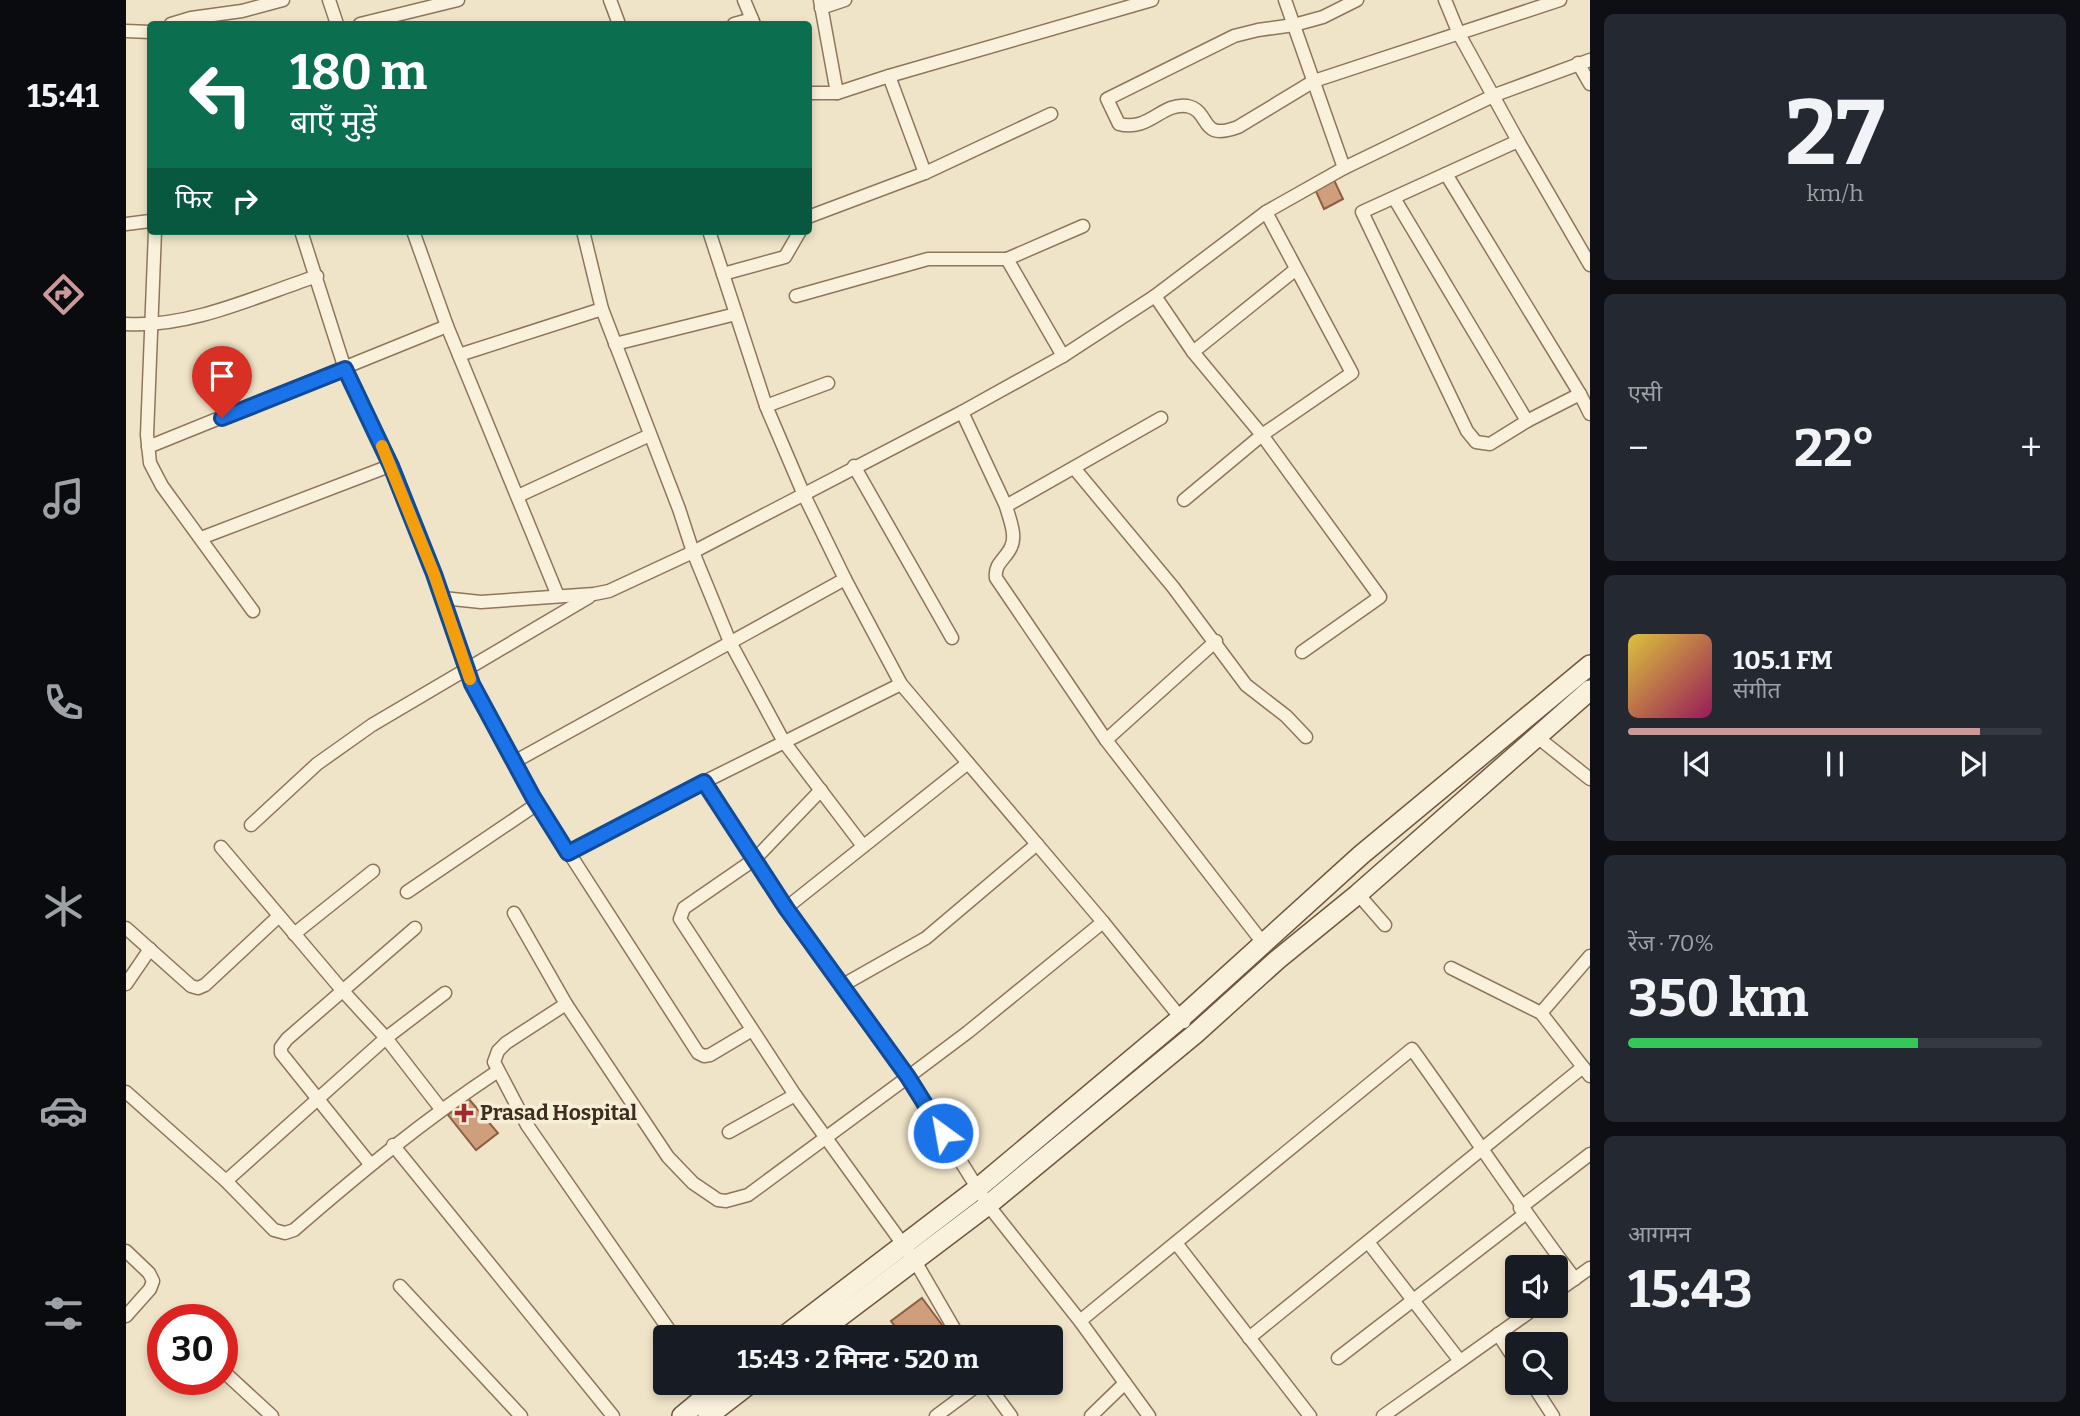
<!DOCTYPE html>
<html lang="hi">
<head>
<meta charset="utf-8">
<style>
  :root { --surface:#171b24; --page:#242831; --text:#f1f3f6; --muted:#9ea1a6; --line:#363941; --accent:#cc999b }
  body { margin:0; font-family:Bitter,"Noto Sans Devanagari",serif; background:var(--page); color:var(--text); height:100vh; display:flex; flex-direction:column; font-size:26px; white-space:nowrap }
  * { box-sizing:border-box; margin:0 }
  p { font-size:23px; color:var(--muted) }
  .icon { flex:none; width:38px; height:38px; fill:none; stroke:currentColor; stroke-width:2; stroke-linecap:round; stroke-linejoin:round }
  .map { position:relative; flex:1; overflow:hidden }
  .sheet { display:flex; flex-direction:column; gap:14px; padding:14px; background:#0d0f14; width:490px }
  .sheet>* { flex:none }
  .guide { position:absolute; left:21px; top:21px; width:665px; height:214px; border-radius:7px; box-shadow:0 4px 10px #0003; background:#0b6e4f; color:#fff; overflow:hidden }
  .buttons { position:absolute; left:1379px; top:1255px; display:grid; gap:14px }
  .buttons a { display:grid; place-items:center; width:63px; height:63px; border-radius:7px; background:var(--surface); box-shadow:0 4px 10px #0003; font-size:35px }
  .speed { position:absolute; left:21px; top:1304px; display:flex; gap:14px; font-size:35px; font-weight:700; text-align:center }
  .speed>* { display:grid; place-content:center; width:91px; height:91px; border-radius:50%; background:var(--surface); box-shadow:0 4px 10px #0003; line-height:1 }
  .speed .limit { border:10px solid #d22; background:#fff; color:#111 }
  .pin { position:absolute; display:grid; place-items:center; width:60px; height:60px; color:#fff; margin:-72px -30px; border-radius:50% 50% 50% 0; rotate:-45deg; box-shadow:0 0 7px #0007 }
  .pin .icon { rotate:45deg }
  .me { position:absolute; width:77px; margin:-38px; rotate:328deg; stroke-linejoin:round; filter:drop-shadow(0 0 5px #0008) }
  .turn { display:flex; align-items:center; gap:24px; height:147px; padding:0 28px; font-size:32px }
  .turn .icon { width:91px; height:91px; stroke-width:2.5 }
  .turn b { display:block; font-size:49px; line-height:60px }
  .then { display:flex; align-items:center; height:66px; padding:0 28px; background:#0003; gap:14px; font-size:26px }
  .big { font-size:52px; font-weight:700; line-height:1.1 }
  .sheet .tile { flex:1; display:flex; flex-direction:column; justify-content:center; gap:10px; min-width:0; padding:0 24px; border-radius:10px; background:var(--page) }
  .sheet .dial { align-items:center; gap:0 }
  .dial b { font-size:91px; line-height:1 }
  .song { display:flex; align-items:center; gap:21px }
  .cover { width:84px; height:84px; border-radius:10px; background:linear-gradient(135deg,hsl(50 70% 55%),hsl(330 70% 35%)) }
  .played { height:7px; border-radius:4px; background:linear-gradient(90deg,var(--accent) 85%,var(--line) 85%) }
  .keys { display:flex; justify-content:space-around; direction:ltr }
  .heat { display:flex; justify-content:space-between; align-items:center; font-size:38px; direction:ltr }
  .charge { height:10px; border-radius:5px; background:linear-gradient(90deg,#34c759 70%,var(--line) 0) }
  .trip { position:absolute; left:527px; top:1325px; width:410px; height:70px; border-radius:7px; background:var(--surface); box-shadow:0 4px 10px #0003; font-weight:700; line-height:70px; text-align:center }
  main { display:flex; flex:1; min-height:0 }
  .tabs { display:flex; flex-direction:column; width:126px; justify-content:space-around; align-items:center; background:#090b0e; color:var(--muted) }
  .tabs .icon { width:49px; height:49px }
  .tabs .on { color:var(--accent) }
  .tabs b { font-size:32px; color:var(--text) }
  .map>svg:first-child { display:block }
</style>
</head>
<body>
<main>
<nav class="tabs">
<b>15:41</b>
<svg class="icon on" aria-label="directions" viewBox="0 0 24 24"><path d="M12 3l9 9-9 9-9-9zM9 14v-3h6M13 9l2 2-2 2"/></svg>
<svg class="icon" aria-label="music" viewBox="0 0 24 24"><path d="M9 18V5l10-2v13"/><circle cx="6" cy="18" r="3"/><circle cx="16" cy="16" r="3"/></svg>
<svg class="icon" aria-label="phone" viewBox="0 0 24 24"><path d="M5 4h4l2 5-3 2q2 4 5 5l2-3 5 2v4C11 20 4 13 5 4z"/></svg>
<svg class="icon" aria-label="climate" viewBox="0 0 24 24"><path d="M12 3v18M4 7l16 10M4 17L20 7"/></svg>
<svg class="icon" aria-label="car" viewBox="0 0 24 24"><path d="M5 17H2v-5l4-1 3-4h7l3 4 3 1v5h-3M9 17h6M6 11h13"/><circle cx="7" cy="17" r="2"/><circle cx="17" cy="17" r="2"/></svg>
<svg class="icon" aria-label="filters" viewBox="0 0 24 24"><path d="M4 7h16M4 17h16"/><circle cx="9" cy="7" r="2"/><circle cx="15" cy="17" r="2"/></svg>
</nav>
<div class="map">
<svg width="1464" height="1416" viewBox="0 0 1464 1416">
  <rect width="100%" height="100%" fill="#f0e4c8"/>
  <g fill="#cf9f7d" stroke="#8d5f41" stroke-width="2">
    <path d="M1207,178L1217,199L1198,209L1188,187Z"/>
    <path d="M342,1098L372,1133L350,1150L322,1115Z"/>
    <path d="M796,1298L825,1337H777L765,1321Z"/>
  </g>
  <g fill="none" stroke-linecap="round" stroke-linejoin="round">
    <g stroke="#8d765c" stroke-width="15">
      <g id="street">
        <path d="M203,0L211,24"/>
        <path d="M484,0L493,24"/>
        <path d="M618,0L628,24"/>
        <path d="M694,0L711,93L763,76L1026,0"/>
        <path d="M1159,0L1218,168"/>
        <path d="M1231,0L1197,17L1168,25L1132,30L1108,36L981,99L993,124C1023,132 1036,102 1061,106C1086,111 1072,142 1112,127L1188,81L1434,0"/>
        <path d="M1319,0L1333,34L1392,141L1236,212L1341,431L1350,442L1364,444L1401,421L1454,394L1464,414"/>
        <path d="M695,8L719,0"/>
        <path d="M45,24L65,18L116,11L157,0"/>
        <path d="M234,24L332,0"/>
        <path d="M608,24L626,19"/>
        <path d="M0,31L24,32"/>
        <path d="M1452,63L1464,84"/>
        <path d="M763,76L799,173L925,114"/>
        <path d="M682,93H711"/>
        <path d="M1392,141L1464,265"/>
        <path d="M1320,174L1454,394"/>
        <path d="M1268,198L1401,421"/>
        <path d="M1140,212L1226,373L1136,435L1254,597L1176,652"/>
        <path d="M682,217L799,173"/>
        <path d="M0,224L24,221"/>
        <path d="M29,231L21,435L24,463L36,486L127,611"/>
        <path d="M175,231L219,369L266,465L308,574L339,669L353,699L407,797L572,1053L578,1056L584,1055L626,1030"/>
        <path d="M457,231L476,309L553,509L567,552L604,642L658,742L737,846"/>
        <path d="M583,231L640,406L678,495L719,579L775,684L977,922L1058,1022"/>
        <path d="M597,274L659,257L674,231"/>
        <path d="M670,296L802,259H881"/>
        <path d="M1029,296L1067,352L1136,435L1058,500"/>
        <path d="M0,324C64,328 131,296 191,276"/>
        <path d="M321,326L432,596"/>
        <path d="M489,344L610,314"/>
        <path d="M1067,352L1169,270"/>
        <path d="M333,355L476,309"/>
        <path d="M937,356L881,259L957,226"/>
        <path d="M640,406L702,383"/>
        <path d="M836,412L880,506L1035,418"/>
        <path d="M22,447L321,326L287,231"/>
        <path d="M728,466L826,638"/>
        <path d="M948,468L1047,587L1120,685L1160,716L1180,737"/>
        <path d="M392,496L524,435"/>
        <path d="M880,506C883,518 891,535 885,547C880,559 868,563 870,578L980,740L1137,943"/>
        <path d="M75,538L266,465"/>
        <path d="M317,598L355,602L468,594L483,591L567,552L836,412L937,356L1029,296L1140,212L1218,168L1369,95L1464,60"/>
        <path d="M1410,736L1464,779"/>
        <path d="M980,740L1090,641"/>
        <path d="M388,762L719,579"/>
        <path d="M578,782L660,908"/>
        <path d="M695,790L629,859L558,908L554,919L669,1095L789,1261L833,1337"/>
        <path d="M125,825L191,764L246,725L463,597"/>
        <path d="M95,847L216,990L260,1038L315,1109"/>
        <path d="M442,853L578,782L775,684"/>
        <path d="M281,892L411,804"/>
        <path d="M1232,894L1259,925"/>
        <path d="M388,913L440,1004L542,1157L567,1183L592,1200L600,1201L622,1195L782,1077L660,908L842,763"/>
        <path d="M977,922L842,1032L782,1077L862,1205L954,1321L1023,1416"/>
        <path d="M0,928L65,986L72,988L79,985L153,916"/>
        <path d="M168,934L247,871"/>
        <path d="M1325,968L1415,1013L1464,1076"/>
        <path d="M0,984L24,949"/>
        <path d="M717,985L800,938L911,844"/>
        <path d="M440,1004L380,1043L372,1051L368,1062L401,1125L548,1337"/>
        <path d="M1415,1013L1464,956"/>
        <path d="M0,1092L100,1181L148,1230L159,1233L168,1230C235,1172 298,1120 372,1071"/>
        <path d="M603,1132L669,1095"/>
        <path d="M267,1145L487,1416"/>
        <path d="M244,1164L155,1053V1047L161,1039L289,928"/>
        <path d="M100,1181L260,1038L319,993"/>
        <path d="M1394,1208L1464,1154"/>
        <path d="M1242,1242L1334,1361"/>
        <path d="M1050,1243L1184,1416"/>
        <path d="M0,1251L23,1273L27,1281L24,1289L0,1316"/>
        <path d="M274,1286L395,1416"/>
        <path d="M1430,1292L1464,1268"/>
        <path d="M954,1321L1286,1049C1341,1125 1392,1204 1449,1279"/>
        <path d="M1372,1334L1391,1363"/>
        <path d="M1123,1338L1457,1067"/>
        <path d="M1212,1358L1399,1214"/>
        <path d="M96,1370L146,1416"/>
        <path d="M860,1382L885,1416"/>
        <path d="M1405,1382L1427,1416"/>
        <path d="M810,1416L856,1382"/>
        <path d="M965,1416L999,1383"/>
        <path d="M1257,1416L1412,1306"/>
      </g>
    </g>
    <g stroke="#6f573f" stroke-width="22">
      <g id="secondary">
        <path d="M657,1337L852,1188L1055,1018L1235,855L1464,665"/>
        <path d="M687,1337L862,1205L1069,1034L1151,960L1232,894L1464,690"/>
        <path d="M556,1416L597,1382"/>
        <path d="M582,1416L626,1382"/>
      </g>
    </g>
    <use href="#street" stroke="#faf1dc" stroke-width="12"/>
    <use href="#secondary" stroke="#faf1dc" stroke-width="19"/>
  </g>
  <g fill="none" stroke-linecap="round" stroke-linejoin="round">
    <g stroke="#114b97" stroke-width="18">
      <path id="route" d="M96,418L219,369L265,466L308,574L346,684L407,797L442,853L578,782L660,908L782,1077L817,1133"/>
    </g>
    <use href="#route" stroke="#1a73e8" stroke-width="12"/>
    <path stroke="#f59e0b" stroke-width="12" d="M256,446L308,574L344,679"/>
  </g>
  <path fill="#9e2a2b" stroke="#f7eed8" stroke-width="2.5" d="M334.5 1102.5h7v7h7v7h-7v7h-7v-7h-7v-7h7z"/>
  <g text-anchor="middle" stroke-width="7" stroke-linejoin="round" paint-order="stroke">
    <g font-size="21" font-weight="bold" fill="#3d2e20" stroke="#f7eed8" text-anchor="start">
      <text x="354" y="1120">Prasad Hospital</text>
    </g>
  </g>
</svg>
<div class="buttons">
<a><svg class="icon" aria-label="sound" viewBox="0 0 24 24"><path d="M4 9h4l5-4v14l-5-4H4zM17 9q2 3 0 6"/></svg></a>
<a><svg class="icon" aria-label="search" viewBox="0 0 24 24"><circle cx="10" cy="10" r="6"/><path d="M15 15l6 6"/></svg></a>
</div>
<div class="speed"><div class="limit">30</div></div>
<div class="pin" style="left:96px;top:418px;background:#d93025"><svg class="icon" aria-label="arrive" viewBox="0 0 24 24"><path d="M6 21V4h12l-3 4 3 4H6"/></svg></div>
<svg class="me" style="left:817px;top:1133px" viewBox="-20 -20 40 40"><circle r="17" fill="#1a73e8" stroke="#fff" stroke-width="3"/><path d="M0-11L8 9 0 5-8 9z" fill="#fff"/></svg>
<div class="trip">15:43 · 2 मिनट · 520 m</div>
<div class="guide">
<div class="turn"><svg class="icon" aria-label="left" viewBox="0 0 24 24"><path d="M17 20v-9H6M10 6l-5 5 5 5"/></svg><div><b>180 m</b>बाएँ मुड़ें</div></div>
<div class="then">फिर<svg class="icon" aria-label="right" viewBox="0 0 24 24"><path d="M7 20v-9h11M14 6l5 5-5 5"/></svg></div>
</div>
</div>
<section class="sheet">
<div class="tile dial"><b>27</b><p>km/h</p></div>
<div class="tile"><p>एसी</p>
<div class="heat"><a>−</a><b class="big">22°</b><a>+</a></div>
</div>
<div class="tile">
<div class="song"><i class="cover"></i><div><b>105.1 FM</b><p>संगीत</p></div></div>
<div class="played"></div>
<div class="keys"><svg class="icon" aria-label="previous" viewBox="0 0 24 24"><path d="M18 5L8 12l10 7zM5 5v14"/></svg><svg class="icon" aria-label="pause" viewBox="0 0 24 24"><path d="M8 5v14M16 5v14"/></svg><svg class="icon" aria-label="next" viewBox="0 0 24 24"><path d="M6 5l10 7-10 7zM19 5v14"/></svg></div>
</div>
<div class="tile"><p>रेंज · 70%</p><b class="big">350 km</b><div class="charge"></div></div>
<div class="tile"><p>आगमन</p><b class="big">15:43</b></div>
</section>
</main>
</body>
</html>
